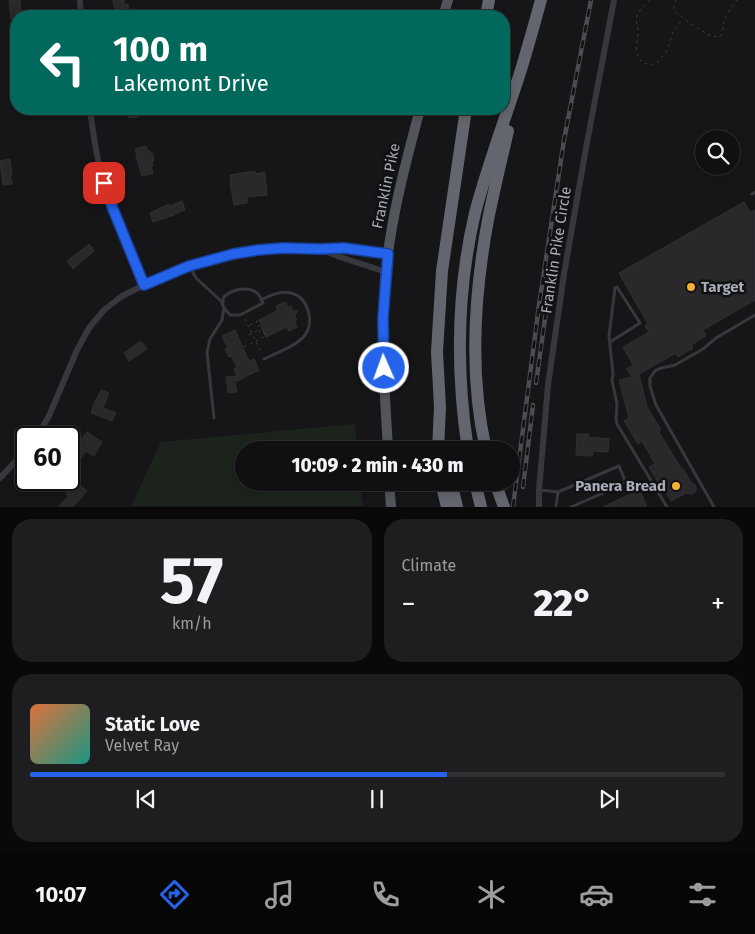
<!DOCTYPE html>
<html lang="en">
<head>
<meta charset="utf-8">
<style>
  :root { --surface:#101012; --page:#1e1e20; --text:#f1f3f6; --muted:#9c9d9f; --line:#303032; --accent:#2563eb }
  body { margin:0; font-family:"Fira Sans",sans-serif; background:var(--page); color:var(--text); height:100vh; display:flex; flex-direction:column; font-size:19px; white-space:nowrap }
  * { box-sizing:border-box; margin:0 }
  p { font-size:16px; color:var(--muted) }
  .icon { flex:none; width:28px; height:28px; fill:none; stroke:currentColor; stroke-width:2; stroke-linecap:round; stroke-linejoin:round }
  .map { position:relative; height:507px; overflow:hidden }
  .drawer { display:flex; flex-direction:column; gap:12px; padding:12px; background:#09090a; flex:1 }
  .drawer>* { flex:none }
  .top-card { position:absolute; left:10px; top:10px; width:500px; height:105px; border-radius:20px; box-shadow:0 2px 8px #0003,0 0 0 1px var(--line); background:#00695c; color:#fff; overflow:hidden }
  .fabs { position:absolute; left:695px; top:130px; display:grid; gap:10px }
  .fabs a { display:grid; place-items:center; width:45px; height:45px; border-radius:50%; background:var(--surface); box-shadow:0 2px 8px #0003,0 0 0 1px var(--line); font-size:25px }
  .speed { position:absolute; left:15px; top:426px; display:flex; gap:10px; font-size:25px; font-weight:700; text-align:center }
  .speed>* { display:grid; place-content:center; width:65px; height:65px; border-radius:50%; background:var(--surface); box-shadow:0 2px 8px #0003,0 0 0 1px var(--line); line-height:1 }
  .speed .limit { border:2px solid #111; border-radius:8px; background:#fff; color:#111 }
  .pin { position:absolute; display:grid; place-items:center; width:42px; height:42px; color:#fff; margin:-21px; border-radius:10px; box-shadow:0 2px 8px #0006 }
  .me { position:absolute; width:55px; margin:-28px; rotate:358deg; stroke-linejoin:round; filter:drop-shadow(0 0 4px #0008) }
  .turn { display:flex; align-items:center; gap:18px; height:105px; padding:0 20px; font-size:22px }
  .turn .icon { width:65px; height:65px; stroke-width:2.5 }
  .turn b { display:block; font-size:35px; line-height:42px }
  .big { font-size:38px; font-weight:800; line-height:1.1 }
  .drawer .card { flex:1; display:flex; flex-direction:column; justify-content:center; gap:8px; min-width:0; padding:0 18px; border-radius:20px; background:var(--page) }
  .drawer .dial { align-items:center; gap:0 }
  .dial b { font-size:65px; line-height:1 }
  .song { display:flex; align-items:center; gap:15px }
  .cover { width:60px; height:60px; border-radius:8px; background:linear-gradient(135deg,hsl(20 70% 55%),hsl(170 70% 35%)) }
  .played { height:5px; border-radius:2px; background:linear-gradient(90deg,var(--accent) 60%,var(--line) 60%) }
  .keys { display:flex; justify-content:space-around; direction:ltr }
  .heat { display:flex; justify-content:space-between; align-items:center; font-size:28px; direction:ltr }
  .drawer .tiles { flex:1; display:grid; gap:12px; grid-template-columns:1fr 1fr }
  .card:last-child { grid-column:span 2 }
  .trip { position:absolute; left:235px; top:441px; width:285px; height:50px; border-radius:25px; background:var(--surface); box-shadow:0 2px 8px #0003,0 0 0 1px var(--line); font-weight:800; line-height:50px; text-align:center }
  .tabs { display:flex; height:80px; justify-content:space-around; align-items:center; background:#060607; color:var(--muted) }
  .tabs .icon { width:35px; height:35px }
  .tabs .current { color:var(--accent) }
  .tabs b { font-size:22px; color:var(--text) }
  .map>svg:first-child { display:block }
</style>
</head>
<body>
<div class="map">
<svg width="755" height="507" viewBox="0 0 755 507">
  <rect width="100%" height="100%" fill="#161618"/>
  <path fill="#1c231d" d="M355,424L357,450H244V482L360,483L363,506H131L161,442Z"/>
  <g fill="#29292c" stroke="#303034">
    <path d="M9,0H20L21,13L17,14L16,19L11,20Z"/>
    <path d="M113,0H124V5L128,4L129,11H125V16H116Z"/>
    <path d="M128,109H137L138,117L129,118Z"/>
    <path d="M146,146L147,150H149L150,154L152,153L154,160L152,161L153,166H151L153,173L142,176L136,156H137L135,149Z"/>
    <path d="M10,159L12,175H10L12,184L3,185L0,161Z"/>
    <path d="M255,171V174L265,172L267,195L247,197V203L234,205L230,182H231L230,175Z"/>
    <path d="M182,201L185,210L177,213L174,215L153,222L150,213L169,204L170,206Z"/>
    <path d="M744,202L750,212L755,210V300L703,330L706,336L691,345L693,348L678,357L676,353L639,374L647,407L661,430L659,432L682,470L683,469L691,482L696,486V491L694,493L691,494L686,493L671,501L660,483L659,484L649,467L655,464L642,441L638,444L624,421L629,418L619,380L632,377L627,369L633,365L623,347L649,332L645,326L648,324L619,273Z"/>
    <path d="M89,244L94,251L73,269L67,261Z"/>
    <path d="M285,302L288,308L291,306L293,311H297L295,316L297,320L294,321L297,327L289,331L287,327L266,337L261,328L262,326L259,320L278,310L276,306Z"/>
    <path d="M235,330L249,361L254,359L259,370L235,382L237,392L228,393L226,377L237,376L234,369L237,367L231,356L229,357L225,349L228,348L222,336Z"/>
    <path d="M141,341L147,349L129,361L124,353L135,345Z"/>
    <path d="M101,390L109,393L103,408L116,413L112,421L91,413L95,401H96Z"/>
    <path d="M87,432L102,442L94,456L86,451L80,460L71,454L77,445L76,444L80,437L82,438Z"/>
    <path d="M577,434H589L588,437L609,439L608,452L593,451L592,456L576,455Z"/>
    <path d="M79,484L87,491L73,507H59L68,496L66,494L71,490L73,491Z"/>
    <path d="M637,491L638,494L641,493L647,507H603Z"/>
  </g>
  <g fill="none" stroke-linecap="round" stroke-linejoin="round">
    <g stroke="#3d3f44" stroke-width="1" stroke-dasharray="2.5 4" stroke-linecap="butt">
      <path d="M650,0C646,5 639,10 637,16C635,21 638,27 638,32C637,46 632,62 651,65L659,61L666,52L668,48L673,31L683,19"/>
      <path d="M676,0C674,4 673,7 675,11C677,15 706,34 711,36C715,37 718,37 722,35L724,20L730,9L737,0"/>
      <path d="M245,319L262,354"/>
      <path d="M249,335L258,330"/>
      <path d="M244,347L266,336L264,333H260L258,328L260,324L258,321L248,326"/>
    </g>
    <g stroke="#37383d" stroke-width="3">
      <path d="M752,194L755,192"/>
      <path d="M189,266L196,278L221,301L224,308L222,320L210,339L207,352L214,418"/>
      <path d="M261,300C270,295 281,290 291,293C308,297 315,322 305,335C297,346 276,353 264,359"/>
      <path d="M223,304V298C230,290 248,285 257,293C260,295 261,299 263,303L240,315H230L224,308"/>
      <path d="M610,342L640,323L617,287L615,288L609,336L613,374L612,380L617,404L616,418L617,424L667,507"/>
      <path d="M540,490L558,492L619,466L626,483L571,507"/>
      <path d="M556,507L558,492"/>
      <path d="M714,507L656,405L650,386V378L655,371L661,368L675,365L703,349L716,338L755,315"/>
    </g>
    <g stroke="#37383d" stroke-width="6">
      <path d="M80,0L81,16"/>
      <path d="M90,109C93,134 97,160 104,184C114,219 131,251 144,285"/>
      <path d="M386,272L340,257L320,249L344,248L388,254"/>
      <path d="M36,438L49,416L77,350L89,328L104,310L122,296L144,285L189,266L233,254L283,248L320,249"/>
      <path d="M0,478L26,450"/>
      <path d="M539,507V490L548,385L564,274L586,148L614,0"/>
    </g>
    <g stroke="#53555c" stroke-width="10">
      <path d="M443,16L448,0"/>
      <path d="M388,450C385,393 380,336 385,280C390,221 405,165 420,109"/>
      <path d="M389,482L391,507"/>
    </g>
    <g stroke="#63666e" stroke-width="12">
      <path d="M486,16L489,0"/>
      <path d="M438,450L440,407L437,352L442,271L466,109"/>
      <path d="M468,450C456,372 457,290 475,213C487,167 504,122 519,76C527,51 534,25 541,0"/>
      <path d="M486,450C469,375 474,295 488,220C494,190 501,161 508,131"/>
      <path d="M441,482L447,507"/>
      <path d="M451,482L457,507"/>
      <path d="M475,482L481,507"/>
      <path d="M495,482L504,507"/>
    </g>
    <g stroke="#4a4c52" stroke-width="4.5">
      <g id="rail">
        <path d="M536,383L552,269"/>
        <path d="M523,487L533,405"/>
        <path d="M513,507L539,305L564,140L591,0"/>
      </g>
    </g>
    <use href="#rail" stroke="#111113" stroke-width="2.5" stroke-dasharray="8" stroke-linecap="butt"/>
  </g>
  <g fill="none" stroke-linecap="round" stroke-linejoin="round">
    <g stroke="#184099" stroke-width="12">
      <path id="route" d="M104,183L113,209L144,285L189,266L233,254L258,250L283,248L320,249L344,248L388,254L383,318L384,368"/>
    </g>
    <use href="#route" stroke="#2563eb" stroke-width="9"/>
  </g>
  <g fill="#f2b134" stroke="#111113" stroke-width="2">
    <circle cx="691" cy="287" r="5"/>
    <circle cx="676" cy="486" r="5"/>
  </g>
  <g text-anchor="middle" stroke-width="5" stroke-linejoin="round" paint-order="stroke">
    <g font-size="15" fill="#a8adb8" stroke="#111113">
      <text transform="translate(386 186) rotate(-78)" y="5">Franklin Pike</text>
      <text transform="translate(556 250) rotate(-81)" y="5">Franklin Pike Circle</text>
    </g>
    <g font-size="15" font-weight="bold" fill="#a8adb8" stroke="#111113" text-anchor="start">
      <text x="701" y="292">Target</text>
      <text x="666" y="491" text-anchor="end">Panera Bread</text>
    </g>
  </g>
</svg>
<div class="fabs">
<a><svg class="icon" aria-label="search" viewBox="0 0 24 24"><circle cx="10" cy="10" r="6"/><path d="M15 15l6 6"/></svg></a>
</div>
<div class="speed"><div class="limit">60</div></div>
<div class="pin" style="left:104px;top:183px;background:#d93025"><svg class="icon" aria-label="arrive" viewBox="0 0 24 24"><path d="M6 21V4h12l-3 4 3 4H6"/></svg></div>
<svg class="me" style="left:384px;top:368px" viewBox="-20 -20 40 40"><circle r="17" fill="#2563eb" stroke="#fff" stroke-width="3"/><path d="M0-11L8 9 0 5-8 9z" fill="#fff"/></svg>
<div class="trip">10:09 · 2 min · 430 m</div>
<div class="top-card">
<div class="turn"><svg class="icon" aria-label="left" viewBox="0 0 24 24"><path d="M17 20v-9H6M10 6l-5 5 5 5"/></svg><div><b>100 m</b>Lakemont Drive</div></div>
</div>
</div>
<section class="drawer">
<div class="tiles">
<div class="card dial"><b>57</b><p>km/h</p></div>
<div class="card"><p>Climate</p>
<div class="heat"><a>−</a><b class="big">22°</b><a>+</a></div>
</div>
<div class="card">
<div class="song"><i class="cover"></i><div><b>Static Love</b><p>Velvet Ray</p></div></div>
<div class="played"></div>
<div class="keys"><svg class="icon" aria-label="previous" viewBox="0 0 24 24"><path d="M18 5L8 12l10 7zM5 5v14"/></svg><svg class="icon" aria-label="pause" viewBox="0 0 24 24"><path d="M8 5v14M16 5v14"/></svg><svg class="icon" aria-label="next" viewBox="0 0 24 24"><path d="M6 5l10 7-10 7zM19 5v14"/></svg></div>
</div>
</div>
</section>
<nav class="tabs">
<b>10:07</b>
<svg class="icon current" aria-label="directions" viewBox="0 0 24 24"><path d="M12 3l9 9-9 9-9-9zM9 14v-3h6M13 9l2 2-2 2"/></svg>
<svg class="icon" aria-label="music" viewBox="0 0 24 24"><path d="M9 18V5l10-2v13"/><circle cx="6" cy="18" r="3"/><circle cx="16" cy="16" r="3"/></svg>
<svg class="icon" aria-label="phone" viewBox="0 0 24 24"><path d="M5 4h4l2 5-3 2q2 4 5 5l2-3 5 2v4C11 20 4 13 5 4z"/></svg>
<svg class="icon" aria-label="climate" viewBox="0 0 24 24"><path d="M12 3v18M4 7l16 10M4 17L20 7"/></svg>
<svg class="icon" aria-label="car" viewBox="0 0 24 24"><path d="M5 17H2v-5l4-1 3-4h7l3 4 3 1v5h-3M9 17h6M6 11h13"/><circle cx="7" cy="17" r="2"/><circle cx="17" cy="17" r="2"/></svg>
<svg class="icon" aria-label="filters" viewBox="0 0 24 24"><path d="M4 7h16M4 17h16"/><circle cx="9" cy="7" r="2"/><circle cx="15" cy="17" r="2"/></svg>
</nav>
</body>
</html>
